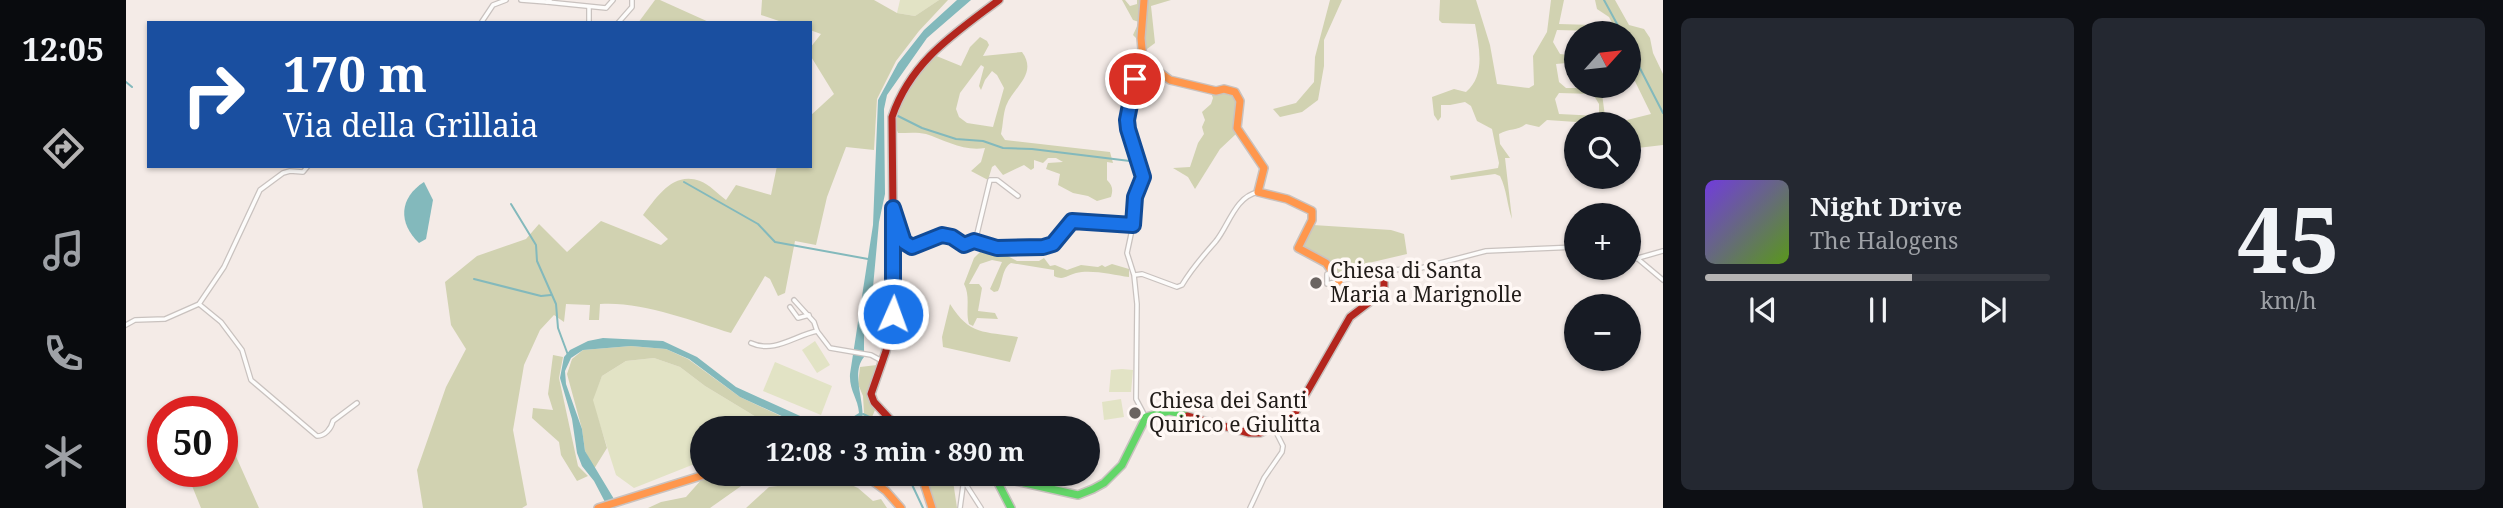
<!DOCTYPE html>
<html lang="it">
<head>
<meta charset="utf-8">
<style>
  :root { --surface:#171b24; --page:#242831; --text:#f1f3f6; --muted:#9ea1a6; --line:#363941; --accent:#b5b3b3 }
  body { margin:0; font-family:"Noto Serif",serif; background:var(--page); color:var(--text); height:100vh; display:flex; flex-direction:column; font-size:26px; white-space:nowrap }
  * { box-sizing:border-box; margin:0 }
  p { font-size:23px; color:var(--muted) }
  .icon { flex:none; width:38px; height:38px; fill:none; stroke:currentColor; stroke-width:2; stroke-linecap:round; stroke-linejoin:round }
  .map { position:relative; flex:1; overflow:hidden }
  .details { display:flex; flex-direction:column; gap:18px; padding:18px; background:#0d0f14; width:840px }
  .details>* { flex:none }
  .guide { position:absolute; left:21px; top:21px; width:665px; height:147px; border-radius:0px; box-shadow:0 2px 5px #0004; background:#1a4fa0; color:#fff; overflow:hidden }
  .needle { width:46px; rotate:63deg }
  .buttons { position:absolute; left:1438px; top:21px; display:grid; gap:14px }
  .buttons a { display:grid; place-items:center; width:77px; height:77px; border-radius:50%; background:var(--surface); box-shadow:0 2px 5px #0004; font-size:35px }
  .speed { position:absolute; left:21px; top:396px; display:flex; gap:14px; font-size:35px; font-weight:700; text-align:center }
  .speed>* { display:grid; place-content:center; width:91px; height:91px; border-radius:50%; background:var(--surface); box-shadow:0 2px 5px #0004; line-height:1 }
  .speed .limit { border:10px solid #d22; background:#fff; color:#111 }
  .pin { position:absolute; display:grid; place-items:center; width:60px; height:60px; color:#fff; margin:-30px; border:4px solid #fff; border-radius:50%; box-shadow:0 2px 7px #0007 }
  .me { position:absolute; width:77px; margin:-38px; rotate:2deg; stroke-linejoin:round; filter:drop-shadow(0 0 5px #0008) }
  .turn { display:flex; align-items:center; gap:24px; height:147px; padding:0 21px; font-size:32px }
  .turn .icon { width:91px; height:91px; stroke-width:2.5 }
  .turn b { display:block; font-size:49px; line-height:60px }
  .details .widget { flex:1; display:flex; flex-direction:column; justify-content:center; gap:10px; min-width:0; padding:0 24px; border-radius:10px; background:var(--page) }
  .details .dial { align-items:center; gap:0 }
  .dial b { font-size:91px; line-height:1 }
  .song { display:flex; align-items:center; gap:21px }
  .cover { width:84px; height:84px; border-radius:10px; background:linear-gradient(135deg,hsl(260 70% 55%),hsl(90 70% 35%)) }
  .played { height:7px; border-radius:4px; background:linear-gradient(90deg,var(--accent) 60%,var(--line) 60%) }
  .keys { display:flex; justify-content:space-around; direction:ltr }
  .details .tiles { flex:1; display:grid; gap:18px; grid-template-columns:repeat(2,1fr) }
  .trip { position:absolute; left:564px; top:416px; width:410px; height:70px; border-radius:35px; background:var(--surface); box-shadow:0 2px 5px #0004; font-weight:700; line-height:70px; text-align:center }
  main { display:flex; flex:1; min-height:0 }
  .tab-bar { display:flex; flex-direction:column; width:126px; justify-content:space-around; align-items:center; background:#090b0e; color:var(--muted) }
  .tab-bar .icon { width:49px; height:49px }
  .tab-bar .on { color:var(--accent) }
  .tab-bar b { font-size:32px; color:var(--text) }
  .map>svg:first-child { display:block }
</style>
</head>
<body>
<main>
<nav class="tab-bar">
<b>12:05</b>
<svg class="icon on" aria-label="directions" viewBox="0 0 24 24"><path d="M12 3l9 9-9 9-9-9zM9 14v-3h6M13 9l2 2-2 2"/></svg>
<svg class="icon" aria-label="music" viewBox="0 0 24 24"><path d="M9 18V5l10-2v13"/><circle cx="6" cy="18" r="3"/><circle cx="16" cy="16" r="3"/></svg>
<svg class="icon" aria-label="phone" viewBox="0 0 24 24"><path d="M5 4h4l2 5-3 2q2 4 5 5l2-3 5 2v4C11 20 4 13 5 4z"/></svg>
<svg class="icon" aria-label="climate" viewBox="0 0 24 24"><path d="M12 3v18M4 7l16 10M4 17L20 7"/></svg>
</nav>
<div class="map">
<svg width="1537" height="508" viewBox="0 0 1537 508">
  <rect width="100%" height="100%" fill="#f4ebe7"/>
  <g fill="#e2e3c5">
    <path d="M774,0H813L789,16L771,13Z"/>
    <path d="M689,341L704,365L691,373L676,350Z"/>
    <path d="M528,358L554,367L579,386L650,429H576V461L508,488L490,475L466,400L476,376L500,361Z"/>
    <path d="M649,362L706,386L695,415L637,391Z"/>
    <path d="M996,369L1007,370L1005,392H983L985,370Z"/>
    <path d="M995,399L998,417L978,420L976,402Z"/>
  </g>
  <g fill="#d1d2b1" fill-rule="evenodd">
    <path d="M529,0H534L585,23H512Z"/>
    <path d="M636,0H748L771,13L789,16L813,0H822L793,31L770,61L751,99L748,150L720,147L701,197L690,245L669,241L659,293L652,296L644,279L639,276L605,333C566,321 515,301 474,304L473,320H463L464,305L440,304L438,322L428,315L414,330L398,365L387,430L401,505L396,508H297L291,470L320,387L340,349L325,325L319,282L351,256L400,239L413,224L441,252L475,221L535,245L542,239L517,215C531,197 547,171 574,181C583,184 592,194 600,200L610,185L645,195L651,166H684V116L708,94L684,55V48L695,34L684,30V23H659L635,15Z"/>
    <path d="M996,0H999L1004,6L1011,4V0H1045L1025,6L1029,43L1021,49L1007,35L1013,22L1007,20Z"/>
    <path d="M1204,0H1216L1198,40V66L1192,100L1176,112L1154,117L1147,109L1170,103L1188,82L1189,57Z"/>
    <path d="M1314,0H1350L1364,45L1371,84L1403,88L1408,85L1407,56L1421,32L1425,0H1438L1433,24L1467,25L1473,23L1475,33H1469V31L1431,30L1427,42L1434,54L1451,56V62L1430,64L1433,82L1440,88H1468L1469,86H1475L1480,124L1421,120L1413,127L1400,124C1391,131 1383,128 1373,134L1374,144L1384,158H1379L1386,219C1381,205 1381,190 1374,176L1369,174L1325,180L1324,176L1372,168L1373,163L1366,129L1351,121L1345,106L1339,102L1324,105H1315V117L1312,121L1308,115L1306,97L1328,89L1340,92C1360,75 1353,47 1349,24L1316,23L1313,20ZM1433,93L1467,94L1473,104V116L1433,114L1429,99Z"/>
    <path d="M1469,0H1489L1503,25L1518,29L1524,38L1527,53L1537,74V145L1503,149V124H1485L1525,114L1503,69V33H1491L1483,17L1471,9Z"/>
    <path d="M854,37L861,41L863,45L857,56L896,52C912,74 888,86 880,106C877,114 877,126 875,134L879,140L984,152L987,163L981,162V180C987,186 987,190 985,197L971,201L962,196L947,193L932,185L934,174L920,169L922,163L937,162L930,158H922L917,163L908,160V168L905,170L898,165L877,175L869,165L866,167L862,180L845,171L855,162L859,148C839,152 818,140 800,134C792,132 781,133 772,133C759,105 790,73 808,55L835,66L844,47ZM855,65L858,67L853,86L855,90L859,80L866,71L871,75L878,88L867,127L841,123L833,117L830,109L834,93Z"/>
    <path d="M1087,92C1096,93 1106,92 1111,101L1110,134L1094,149L1069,189L1062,177L1047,168L1064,167L1072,143L1078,134L1076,127L1079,120L1076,112L1085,104L1087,98L1085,93Z"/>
    <path d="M1187,225L1265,230L1278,234L1281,254L1234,265L1233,274L1213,278L1202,261L1175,247Z"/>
    <path d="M854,252L878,254L891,261H913L918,258L924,266L929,265L941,270L955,265L972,267L976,265L979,267L986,264L1003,269V277C988,275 965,269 950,273C941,275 938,281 928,276V270L885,263C876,268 877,282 872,291L868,292L864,289L876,262L866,260L854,264L843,284H853L856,288L852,311L869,313L872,319L851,318L847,326L843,324C839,311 845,297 838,284L848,258Z"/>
    <path d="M824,304C844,336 858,331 892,337L884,362L817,347L816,337Z"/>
    <path d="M505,346L540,349L562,359L614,397L682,429H650L579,386L554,367L528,358L500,361L476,376L467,400L481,448L468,469L459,451L456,429L441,374L446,359L457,350Z"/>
    <path d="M427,355L437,357L433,378L452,466L462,476L451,481L435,455L433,442L406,418L407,408L427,410L422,394Z"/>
    <path d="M751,365L742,397L749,410L741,429H730L736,424L738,413L737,396L732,384L734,367Z"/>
    <path d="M96,425L133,508H75L60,471H96Z"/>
    <path d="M594,474H616L618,484L584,508H522L535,502L560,497L576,479Z"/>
    <path d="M798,474H826L831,508H809Z"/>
    <path d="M706,476L732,488L747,501L755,499L761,508H620L643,487L676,483Z"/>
  </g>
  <g fill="#83b9bc">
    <path d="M831,0H845L801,38L761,95L758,109L759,194L753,222L746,298L738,327V357C724,374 740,402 736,424L730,429H708L733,413C732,398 723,391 724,374L747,225L752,100L772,63L798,30Z"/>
    <path d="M298,182L307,200L300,239L293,243C272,223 273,198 298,182Z"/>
    <path d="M477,338L537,341L571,357L610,387L703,429H684L614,397L563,359L540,349L505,346L457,350L445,358L439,371L440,384L456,429L459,451L488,499L479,502L468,481L456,466L451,453L446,419L434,378L438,357L444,350L462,341Z"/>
  </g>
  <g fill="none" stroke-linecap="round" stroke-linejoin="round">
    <g stroke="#83b9bc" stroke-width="2">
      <path d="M1478,0L1496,33"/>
      <path d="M1503,47L1537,113"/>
      <path d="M0,82L6,87"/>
      <path d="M770,115L796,128L830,139L857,141L877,148L906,149L1012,162"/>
      <path d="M558,182L632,224L649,242L742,259"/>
      <path d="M385,204L410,245L411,261L430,304L432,328L442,355"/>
      <path d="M348,279L415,296L425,295"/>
      <path d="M737,414L759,424L762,429"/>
      <path d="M781,474L797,508"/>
    </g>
    <g stroke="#c9c2bf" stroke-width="6">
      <g id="street">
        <path d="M395,0L421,2L424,0"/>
        <path d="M421,2L480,8L487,0"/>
        <path d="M463,7V23"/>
        <path d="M355,23L367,5L380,0"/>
        <path d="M492,23L506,7V0"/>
        <path d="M1017,60L1012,64L1001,120L1004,141L1012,157L1017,177L1009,197L1007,225L1001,253L1008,275L1011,304L1010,399L1019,416"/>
        <path d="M768,211L781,246C796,248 808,231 823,235C828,237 832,243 838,245L850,238L864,180H871L892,196"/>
        <path d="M848,241L871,249L917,248L927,244L946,221L1007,225"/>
        <path d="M1503,257L1512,259L1537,280"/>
        <path d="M1512,258L1537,251"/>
        <path d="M1207,273L1201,274V284L1258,270L1291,269L1360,251L1451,247"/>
        <path d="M1009,275L1016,274L1051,287L1056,285C1066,268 1077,256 1090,241C1103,225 1109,197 1132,192"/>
        <path d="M668,300L688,322L691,331L704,348L745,355L756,361"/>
        <path d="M73,304L95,322L116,350L125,380L191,436C199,436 205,429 207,421L231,403"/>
        <path d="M664,307L672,318L683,315"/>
        <path d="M0,325L9,320L39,319L73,304L98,267L134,190L157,173L164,171L177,172L182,166"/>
        <path d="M625,343C648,354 670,335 691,331"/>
        <path d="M834,508L837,486L839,483L855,508"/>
        <path d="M1124,508L1138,478L1156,452L1157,446L1148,428"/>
      </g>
    </g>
    <g stroke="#c9c2bf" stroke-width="10">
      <path id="fast" d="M885,508L871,481L872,477L952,495L967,489L978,483L996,465L1020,417L1043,411L1061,416"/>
    </g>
    <g stroke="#c9c2bf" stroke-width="10">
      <g id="slow">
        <path d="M1018,0L1015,38L1017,60L1044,80L1090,91L1098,89L1109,92L1114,101L1111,128L1138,168L1132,192L1161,199L1186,211V220L1172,248L1200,263L1213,281"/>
        <path d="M737,474L760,491L775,508"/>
        <path d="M795,474L806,508"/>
        <path d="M472,508L581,474"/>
      </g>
    </g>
    <g stroke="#c9c2bf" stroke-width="10">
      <g id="jam">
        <path d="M1061,416L1123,433H1134L1166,418L1224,317L1258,291V270"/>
        <path d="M773,429L748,402L745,394L760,351L768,304L766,117C785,61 828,34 873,0"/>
      </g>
    </g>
    <use href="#street" stroke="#fdfcfb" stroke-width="3.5"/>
    <use href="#fast" stroke="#63d668" stroke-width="7"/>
    <use href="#slow" stroke="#ff974d" stroke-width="7"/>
    <use href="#jam" stroke="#b3261e" stroke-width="7"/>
  </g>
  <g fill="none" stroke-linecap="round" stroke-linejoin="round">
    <g stroke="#114b97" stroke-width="18">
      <path id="route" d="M767,314V208L778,242L786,247L816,235L826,237L838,245L848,241L871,248L917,247L927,244L946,221L1007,225L1009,197L1017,177L1002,129L1001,120L1009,79"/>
    </g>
    <use href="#route" stroke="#1a73e8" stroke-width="12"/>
  </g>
  <g fill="#6b6461" stroke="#fff8f5" stroke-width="2.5">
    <circle cx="1190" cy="283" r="7"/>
    <circle cx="1009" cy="413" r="7"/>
  </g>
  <g text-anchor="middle" stroke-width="7" stroke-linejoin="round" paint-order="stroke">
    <g font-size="21" fill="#211c19" stroke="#fff8f5" text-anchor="start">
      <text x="1204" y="278">Chiesa di Santa<tspan x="1204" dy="24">Maria a Marignolle</tspan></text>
      <text x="1023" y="408">Chiesa dei Santi<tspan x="1023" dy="24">Quirico e Giulitta</tspan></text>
    </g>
  </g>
</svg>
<div class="buttons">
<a><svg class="needle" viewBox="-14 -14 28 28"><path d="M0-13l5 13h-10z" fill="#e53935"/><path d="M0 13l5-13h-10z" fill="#9ea1a6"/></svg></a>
<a><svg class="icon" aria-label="search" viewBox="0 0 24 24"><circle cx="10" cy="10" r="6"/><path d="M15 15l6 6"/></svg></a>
<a>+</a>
<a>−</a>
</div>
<div class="speed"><div class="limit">50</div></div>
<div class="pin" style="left:1009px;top:79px;background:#d93025"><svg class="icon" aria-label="arrive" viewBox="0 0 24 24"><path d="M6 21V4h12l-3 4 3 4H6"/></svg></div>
<svg class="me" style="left:767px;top:314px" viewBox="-20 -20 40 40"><circle r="17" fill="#1a73e8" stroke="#fff" stroke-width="3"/><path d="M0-11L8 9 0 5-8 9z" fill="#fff"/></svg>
<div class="trip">12:08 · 3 min · 890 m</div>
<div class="guide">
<div class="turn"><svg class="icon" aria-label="right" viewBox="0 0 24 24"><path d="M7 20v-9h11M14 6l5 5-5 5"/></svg><div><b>170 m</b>Via della Grillaia</div></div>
</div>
</div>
<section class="details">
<div class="tiles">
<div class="widget">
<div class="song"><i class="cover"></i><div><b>Night Drive</b><p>The Halogens</p></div></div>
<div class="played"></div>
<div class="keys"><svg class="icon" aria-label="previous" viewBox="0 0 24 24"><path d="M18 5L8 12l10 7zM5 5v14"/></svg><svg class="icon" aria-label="pause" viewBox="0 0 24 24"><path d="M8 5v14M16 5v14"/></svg><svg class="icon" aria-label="next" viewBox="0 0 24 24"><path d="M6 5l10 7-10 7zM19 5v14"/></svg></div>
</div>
<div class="widget dial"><b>45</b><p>km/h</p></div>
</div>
</section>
</main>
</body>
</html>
